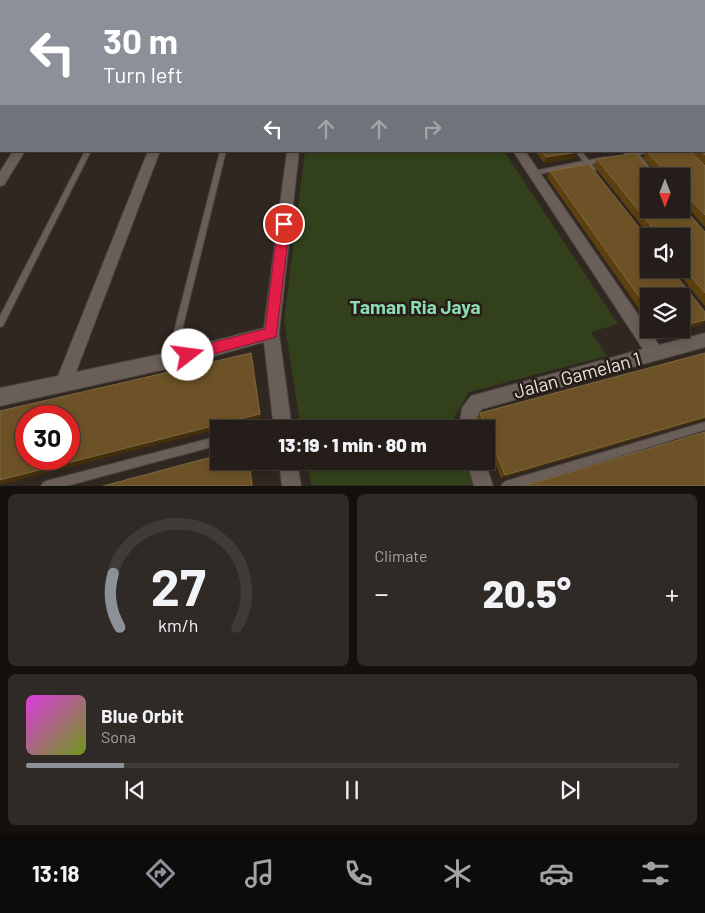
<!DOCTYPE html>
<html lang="en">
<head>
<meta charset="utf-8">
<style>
  :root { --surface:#241d19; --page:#302a26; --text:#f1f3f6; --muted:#a3a2a2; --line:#413b38; --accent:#8c9099 }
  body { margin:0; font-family:Barlow,sans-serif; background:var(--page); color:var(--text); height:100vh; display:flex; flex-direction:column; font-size:19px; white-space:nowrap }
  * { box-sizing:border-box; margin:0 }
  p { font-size:16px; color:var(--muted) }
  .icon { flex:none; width:28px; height:28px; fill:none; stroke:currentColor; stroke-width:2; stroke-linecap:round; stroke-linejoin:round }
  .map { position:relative; height:486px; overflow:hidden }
  .sheet { display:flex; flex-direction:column; gap:8px; padding:8px; background:#14100e; flex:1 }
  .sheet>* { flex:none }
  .banner { position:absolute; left:0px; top:0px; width:705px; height:152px; box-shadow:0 2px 8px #0003,0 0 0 1px var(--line); background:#8c9099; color:#fff; overflow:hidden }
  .needle { width:32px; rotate:180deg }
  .controls { position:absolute; left:640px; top:168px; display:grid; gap:10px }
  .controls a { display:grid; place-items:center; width:50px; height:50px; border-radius:0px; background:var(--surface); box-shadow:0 2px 8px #0003,0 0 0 1px var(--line); font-size:25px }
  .speed { position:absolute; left:15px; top:405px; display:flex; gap:10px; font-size:25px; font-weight:700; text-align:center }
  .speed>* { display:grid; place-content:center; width:65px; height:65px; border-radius:50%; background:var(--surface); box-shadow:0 2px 8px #0003,0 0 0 1px var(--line); line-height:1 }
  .speed .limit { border:8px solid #d22; background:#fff; color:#111 }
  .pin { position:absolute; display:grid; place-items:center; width:42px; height:42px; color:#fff; margin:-21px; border:2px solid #fff; border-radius:50%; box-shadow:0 1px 5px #0007 }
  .me { position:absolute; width:55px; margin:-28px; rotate:75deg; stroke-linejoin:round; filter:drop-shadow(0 0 4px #0008) }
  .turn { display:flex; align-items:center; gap:18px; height:105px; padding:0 20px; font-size:22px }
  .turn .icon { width:65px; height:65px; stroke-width:2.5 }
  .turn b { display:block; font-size:35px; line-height:42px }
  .lanes { display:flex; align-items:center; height:48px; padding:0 20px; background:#0003; justify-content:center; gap:25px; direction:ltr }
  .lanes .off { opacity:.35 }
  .big { font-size:38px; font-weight:800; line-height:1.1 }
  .sheet .widget { flex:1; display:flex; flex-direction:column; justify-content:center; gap:8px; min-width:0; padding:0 18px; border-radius:8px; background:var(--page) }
  .sheet .dial { align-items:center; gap:0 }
  .dial svg { height:130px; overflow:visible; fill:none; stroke:var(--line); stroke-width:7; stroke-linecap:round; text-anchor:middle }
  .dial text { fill:var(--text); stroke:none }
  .song { display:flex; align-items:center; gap:15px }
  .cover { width:60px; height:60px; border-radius:8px; background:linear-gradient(135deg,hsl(300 70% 55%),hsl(80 70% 35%)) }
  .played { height:5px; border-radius:2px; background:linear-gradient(90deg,var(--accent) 15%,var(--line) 15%) }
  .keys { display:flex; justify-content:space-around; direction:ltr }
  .heat { display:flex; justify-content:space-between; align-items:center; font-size:28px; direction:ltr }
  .sheet .tiles { flex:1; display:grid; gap:8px; grid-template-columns:1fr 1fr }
  .widget:last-child { grid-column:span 2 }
  .trip { position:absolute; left:210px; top:420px; width:285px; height:50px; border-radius:0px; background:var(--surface); box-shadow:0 2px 8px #0003,0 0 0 1px var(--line); font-weight:800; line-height:50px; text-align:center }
  .dock { display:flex; height:80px; justify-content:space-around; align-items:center; background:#0e0c0a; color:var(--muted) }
  .dock .icon { width:35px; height:35px }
  .dock .on { color:var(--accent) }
  .dock b { font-size:22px; color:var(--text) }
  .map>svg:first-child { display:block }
</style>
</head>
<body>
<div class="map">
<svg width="705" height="486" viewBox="0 0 705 486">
  <rect width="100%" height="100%" fill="#302721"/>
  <g fill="#32411c">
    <path d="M305,151H504L618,324L591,332L607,356L469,392L453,420L455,429H301L284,321Z"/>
    <path d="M307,461H467L475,485H311Z"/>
  </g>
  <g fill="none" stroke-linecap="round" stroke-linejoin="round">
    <g stroke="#4a423d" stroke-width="2">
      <g id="lane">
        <rect x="60" y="0" width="4" height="1"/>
        <rect x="136" y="0" width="4" height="1"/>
        <path d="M395,0H402L400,1H394Z"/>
        <path d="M684,0H689L690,1H685Z"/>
        <rect x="704" y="11" width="1" height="3"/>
        <rect x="0" y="67" width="1" height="2"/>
        <path d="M85,151H91L3,326L0,327V316Z"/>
        <path d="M220,151H226L175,359L174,362L171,363L168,362L167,359Z"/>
        <path d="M575,151H581L589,160L606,157L609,159L606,161L592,164L596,170L593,172H591L586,165L534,175L531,173L534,171L583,161Z"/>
        <path d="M637,151H651L648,153L629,157L626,155L627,154Z"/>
        <path d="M282,419L285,420L286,423L285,426C276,430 266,429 257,429L258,426L261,425Z"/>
        <path d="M705,422V430L523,486H501L503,483L506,481Z"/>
        <path d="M219,436V445L66,486H41L43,483L46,481Z"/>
      </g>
    </g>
    <g stroke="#4a423d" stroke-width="2">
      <g id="street">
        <rect x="181" y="0" width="8" height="1"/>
        <path d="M1,13V20L0,21V14Z"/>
        <rect x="0" y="36" width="1" height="6"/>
        <rect x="0" y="103" width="1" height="6"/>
        <path d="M13,151H25L4,185L0,186V172Z"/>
        <path d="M148,151H160L76,372L171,352L264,328L287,151H299L279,333L292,429H274L264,342L171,368L0,406V388L58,376Z"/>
        <path d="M513,151H525L659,345L705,333V347L482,409L479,412L477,429H459L462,408L471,396L643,349Z"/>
        <path d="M623,151H636L657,176H649V180L647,179Z"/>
        <path d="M279,461H297L301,486H282Z"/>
        <path d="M467,461H485L493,486H474Z"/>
      </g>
    </g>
    <use href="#lane" fill="#6a5f58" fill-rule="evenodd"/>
    <use href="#street" fill="#6a5f58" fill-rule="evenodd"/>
  </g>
  <g fill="#5d4010">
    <path d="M694,0H705V9L704,8V1H696Z"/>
    <path d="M704,39H705V69L704,68Z"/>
    <path d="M704,71L705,72V108L704,107Z"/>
    <path d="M705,140V166L690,151H704Z"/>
    <path d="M535,151H577L578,152L575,158L544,163Z"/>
    <path d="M647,152L705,166V227L681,200V176H660L643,158Z"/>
    <path d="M597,159L705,232V306L675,269H681V236H650L594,166Z"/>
    <path d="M550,171L704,324L657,335L653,329H681L649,296V323L547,177Z"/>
    <path d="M705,353V419L501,478L486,440V429H482L477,417L480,413Z"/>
  </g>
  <g fill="#442f0d">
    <path d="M592,151H608L590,154Z"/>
    <path d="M578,152L575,158L544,163L546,157Z"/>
    <path d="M705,320L704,324L657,335L663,331L670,329H681V326Z"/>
    <path d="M251,353L253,357L261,418L0,485V480Z"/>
    <path d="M705,417V419L501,478L505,475Z"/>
    <path d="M249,461H251L254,486H252Z"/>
  </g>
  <g fill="#6c5226" stroke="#7f6843" fill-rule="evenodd">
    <path d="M704,39H705V60L704,59Z"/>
    <path d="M704,71L705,72V98L704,97Z"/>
    <path d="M704,115L705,116V129L704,130Z"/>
    <path d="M704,140H705V155L701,151H704Z"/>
    <path d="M542,151H577L578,152L546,157Z"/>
    <path d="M690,151L705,166V215L681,189V176H670L647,152Z"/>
    <path d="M635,153L656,176H649V209H681V205L705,232V293L681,264V236H659L597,159Z"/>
    <path d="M589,164L649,240V269H671L705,312V320L681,326V296H649V311L550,171Z"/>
    <path d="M662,329H670L663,331Z"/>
    <path d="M251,353L260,414L0,480V411ZM26,416H69V459H26Z"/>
    <path d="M705,353V417L505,475L480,413Z"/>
    <path d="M705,432V486H524Z"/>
    <path d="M219,455V461H249L252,486H103Z"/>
  </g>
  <path fill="#e11d48" stroke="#92132f" d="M284,220L290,224L276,337L188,361L183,360L181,355L183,351L188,349L265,329L278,224Z"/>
  <g text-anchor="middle" stroke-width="5" stroke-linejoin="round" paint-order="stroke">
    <g font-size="19" font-weight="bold" fill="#8bdcb3" stroke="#261d17">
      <text x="415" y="314">Taman Ria Jaya</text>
    </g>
    <g font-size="19" fill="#e9e2de" stroke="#261d17">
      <text transform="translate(577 375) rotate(-15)" y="7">Jalan Gamelan 1</text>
    </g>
  </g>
</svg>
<div class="controls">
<a><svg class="needle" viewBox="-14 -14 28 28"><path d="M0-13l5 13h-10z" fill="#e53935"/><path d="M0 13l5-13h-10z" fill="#a3a2a2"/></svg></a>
<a><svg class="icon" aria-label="sound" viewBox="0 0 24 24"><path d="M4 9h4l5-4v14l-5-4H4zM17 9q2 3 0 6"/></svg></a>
<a><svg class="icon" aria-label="layers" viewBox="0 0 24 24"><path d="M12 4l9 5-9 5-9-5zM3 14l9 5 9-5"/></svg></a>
</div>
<div class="speed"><div class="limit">30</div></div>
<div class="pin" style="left:284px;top:224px;background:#d93025"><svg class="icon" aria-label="arrive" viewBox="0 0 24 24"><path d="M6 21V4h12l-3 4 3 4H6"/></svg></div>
<svg class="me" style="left:188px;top:355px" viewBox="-20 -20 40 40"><circle r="19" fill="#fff"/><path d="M0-13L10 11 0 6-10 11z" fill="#e11d48"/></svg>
<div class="trip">13:19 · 1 min · 80 m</div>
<div class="banner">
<div class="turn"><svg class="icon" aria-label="left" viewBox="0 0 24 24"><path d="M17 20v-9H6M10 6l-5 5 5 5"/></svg><div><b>30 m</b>Turn left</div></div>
<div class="lanes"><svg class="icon" aria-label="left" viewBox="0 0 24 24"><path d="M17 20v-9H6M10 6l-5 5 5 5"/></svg><svg class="icon off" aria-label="ahead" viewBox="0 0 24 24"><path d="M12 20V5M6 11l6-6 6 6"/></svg><svg class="icon off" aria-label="ahead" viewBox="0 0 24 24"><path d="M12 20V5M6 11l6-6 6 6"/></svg><svg class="icon off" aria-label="right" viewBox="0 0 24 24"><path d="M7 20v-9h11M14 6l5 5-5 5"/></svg></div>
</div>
</div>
<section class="sheet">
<div class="tiles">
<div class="widget dial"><svg viewBox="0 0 100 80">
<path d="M14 69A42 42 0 1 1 86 69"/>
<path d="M14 69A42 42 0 0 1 10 36" stroke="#8c9099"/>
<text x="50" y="56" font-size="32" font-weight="700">27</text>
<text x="50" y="72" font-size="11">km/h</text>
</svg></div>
<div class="widget"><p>Climate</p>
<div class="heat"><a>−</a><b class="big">20.5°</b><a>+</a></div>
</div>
<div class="widget">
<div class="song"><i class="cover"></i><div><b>Blue Orbit</b><p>Sona</p></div></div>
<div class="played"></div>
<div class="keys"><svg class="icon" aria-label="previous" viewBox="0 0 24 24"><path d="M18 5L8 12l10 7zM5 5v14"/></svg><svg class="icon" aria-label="pause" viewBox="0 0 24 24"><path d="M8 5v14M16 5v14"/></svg><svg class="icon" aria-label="next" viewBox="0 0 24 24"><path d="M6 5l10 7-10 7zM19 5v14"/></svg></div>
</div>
</div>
</section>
<nav class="dock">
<b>13:18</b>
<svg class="icon on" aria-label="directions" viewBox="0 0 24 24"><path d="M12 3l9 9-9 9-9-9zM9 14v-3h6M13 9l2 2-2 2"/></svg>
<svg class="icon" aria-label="music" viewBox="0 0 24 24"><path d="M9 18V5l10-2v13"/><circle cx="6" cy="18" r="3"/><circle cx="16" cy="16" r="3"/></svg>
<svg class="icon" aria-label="phone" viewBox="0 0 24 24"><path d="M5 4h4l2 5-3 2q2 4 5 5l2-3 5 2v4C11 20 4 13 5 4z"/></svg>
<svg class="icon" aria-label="climate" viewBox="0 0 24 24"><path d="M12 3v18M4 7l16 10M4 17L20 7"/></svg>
<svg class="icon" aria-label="car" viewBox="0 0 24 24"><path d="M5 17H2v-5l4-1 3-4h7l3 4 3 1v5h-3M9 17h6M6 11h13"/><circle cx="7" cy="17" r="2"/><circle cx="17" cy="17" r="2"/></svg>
<svg class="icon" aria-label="filters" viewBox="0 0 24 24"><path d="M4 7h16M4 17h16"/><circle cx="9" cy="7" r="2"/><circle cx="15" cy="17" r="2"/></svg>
</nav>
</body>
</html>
